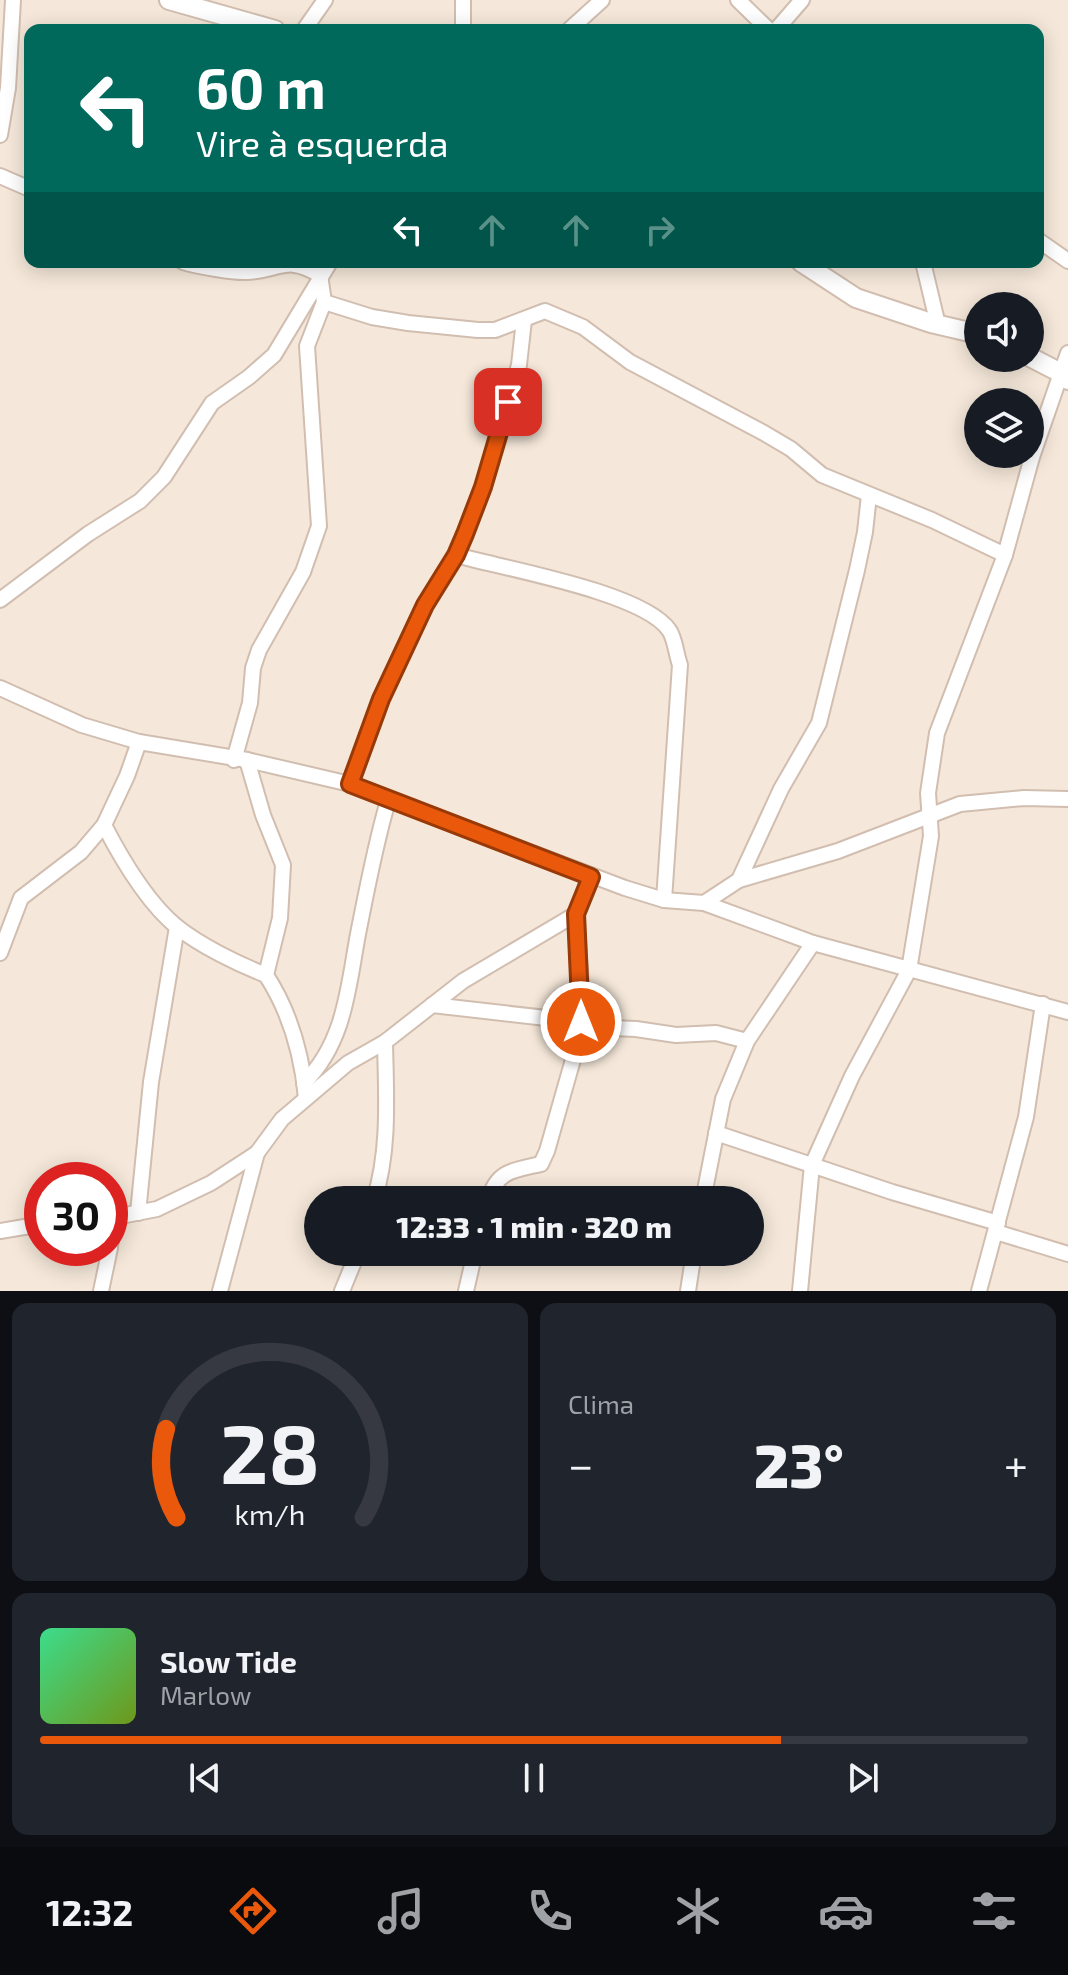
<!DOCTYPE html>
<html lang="pt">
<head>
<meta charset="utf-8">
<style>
  :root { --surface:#171b24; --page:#20242c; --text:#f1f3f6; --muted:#9ea1a6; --line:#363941; --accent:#ea580c }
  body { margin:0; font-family:"Exo 2",sans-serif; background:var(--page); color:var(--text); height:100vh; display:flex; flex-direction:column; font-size:30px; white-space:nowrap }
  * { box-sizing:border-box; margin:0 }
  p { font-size:26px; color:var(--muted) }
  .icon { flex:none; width:44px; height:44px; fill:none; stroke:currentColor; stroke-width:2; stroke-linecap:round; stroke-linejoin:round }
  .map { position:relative; height:1291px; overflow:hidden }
  .panel { display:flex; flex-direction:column; gap:12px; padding:12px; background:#0d0f14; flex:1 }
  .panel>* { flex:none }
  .guide { position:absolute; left:24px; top:24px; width:1020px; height:244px; border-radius:16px; box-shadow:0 4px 20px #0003; background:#00695c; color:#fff; overflow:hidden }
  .controls { position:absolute; left:964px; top:292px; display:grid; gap:16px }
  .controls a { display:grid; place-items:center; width:80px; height:80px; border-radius:50%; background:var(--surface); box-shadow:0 4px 20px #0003; font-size:40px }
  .speed { position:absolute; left:24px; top:1162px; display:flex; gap:16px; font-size:40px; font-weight:700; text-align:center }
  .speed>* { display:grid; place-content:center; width:104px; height:104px; border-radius:50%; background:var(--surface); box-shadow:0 4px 20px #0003; line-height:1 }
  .speed .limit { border:12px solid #d22; background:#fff; color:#111 }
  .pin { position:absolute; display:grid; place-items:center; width:68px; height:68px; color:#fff; margin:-34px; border-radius:16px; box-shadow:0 4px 12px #0006 }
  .me { position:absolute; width:88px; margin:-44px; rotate:0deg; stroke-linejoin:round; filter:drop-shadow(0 0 6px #0008) }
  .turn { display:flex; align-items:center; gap:28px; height:168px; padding:0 40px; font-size:36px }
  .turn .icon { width:104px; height:104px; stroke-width:2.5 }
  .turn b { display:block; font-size:56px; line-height:68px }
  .lanes { display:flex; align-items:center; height:76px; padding:0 40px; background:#0003; justify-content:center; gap:40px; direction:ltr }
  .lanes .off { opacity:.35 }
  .big { font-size:60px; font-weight:800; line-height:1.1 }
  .panel .widget { flex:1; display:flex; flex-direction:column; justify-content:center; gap:12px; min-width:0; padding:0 28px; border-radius:16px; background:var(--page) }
  .panel .dial { align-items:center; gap:0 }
  .dial svg { height:208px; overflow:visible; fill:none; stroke:var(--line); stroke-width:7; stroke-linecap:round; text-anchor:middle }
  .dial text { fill:var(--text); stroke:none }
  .song { display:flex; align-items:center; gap:24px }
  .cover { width:96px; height:96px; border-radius:12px; background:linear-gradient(135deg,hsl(150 70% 55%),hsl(80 70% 35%)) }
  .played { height:8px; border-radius:4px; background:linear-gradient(90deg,var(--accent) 75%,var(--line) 75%) }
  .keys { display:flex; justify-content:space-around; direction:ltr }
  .heat { display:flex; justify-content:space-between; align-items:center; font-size:44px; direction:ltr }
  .panel .tiles { flex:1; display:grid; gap:12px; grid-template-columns:1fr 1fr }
  .widget:last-child { grid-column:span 2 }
  .trip { position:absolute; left:304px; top:1186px; width:460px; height:80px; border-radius:40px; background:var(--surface); box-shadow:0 4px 20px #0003; font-weight:800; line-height:80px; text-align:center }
  .menu { display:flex; height:128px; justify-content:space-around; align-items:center; background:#090b0e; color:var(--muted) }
  .menu .icon { width:56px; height:56px }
  .menu .active { color:var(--accent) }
  .menu b { font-size:36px; color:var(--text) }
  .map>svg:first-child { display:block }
</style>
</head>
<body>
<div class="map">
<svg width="1068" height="1291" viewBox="0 0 1068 1291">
  <rect width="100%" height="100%" fill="#fdf6ec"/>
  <path fill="#f5e8da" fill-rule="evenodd" d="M0,0H1068V1291H0ZM30,30H1038V262H30ZM978,306H1030V358H978ZM978,402H1030V454H978ZM42,1180H110V1248H42ZM318,1200H750V1252H318Z"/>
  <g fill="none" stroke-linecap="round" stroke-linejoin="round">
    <g stroke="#d1beb0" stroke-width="18">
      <g id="minor">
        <path d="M463,0V30"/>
        <path d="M738,0L769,30"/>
        <path d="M304,30L325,0"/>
        <path d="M569,30L602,0"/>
        <path d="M776,30L802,0"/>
        <path d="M0,135L8,88L13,0"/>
        <path d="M0,176L30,189"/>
        <path d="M1038,240L1068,261"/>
        <path d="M183,262C195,266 234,273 247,272C280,271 285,254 320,275L324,302L307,346L319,526L303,572L259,650L253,668L250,703L234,760"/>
        <path d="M923,262L938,325"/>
        <path d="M324,302L372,317L408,323L478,330H495L545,311L583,327L630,362L764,433L791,449L822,475L932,520L1005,555"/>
        <path d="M456,555C501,568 643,592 669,630C675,638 676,654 680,665L664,900"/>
        <path d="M0,600L88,534L140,501L164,477L212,403L249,377L274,355L330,262"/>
        <path d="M0,688L82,725L139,742L247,760L350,784L625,888L664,900L704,903L813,943L1068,1012"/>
        <path d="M247,760L263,815L283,865L280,918L266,975C290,1012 302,1055 306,1098"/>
        <path d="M350,784L381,699L425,605L456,555L483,487L519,365L524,320"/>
        <path d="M104,825C121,858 148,903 177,927C201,946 238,964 266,975"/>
        <path d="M739,880L781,789L819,723L857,570L865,532L869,495"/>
        <path d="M704,903L739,880L838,851L960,804L1024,798L1068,799"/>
        <path d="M0,953L21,898L81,852L104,825L127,776L139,742"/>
        <path d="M432,1005L581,1022L613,1028L636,1029L676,1035L716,1033L747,1041"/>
        <path d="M304,1083C345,1042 348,988 358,934C367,889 375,845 388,801"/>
        <path d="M716,1133L892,1192L998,1223"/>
        <path d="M374,1200C390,1151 386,1094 385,1042"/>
        <path d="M489,1200C496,1170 515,1170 541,1164L547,1151L578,1042L581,987L576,914L591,877"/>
        <path d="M703,1200L723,1099L747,1041L813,943"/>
        <path d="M138,1213L151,1082L177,927"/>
        <path d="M110,1218L157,1209L211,1183L257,1153L282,1119L348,1063L385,1042L463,981L576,914"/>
        <path d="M0,1231L42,1224"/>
        <path d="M996,1232L1068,1254"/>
        <path d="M110,1246L115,1218"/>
        <path d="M101,1291L110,1248"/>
        <path d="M220,1291L257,1153"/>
        <path d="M342,1291L358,1252"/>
        <path d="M466,1291L475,1252"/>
        <path d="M688,1291L694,1252"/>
        <path d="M800,1291L812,1165L852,1076L909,970L931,836L928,793L937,733L1005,555L1032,457L1068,353"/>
        <path d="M979,1291L1026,1117L1043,1004"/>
      </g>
    </g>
    <g stroke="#d1beb0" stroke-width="22">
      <g id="tertiary">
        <path d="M169,0L275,30"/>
        <path d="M801,262L856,298L931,323L978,334"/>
        <path d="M1030,357L1061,373L1068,380"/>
      </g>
    </g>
    <use href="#minor" stroke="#fff" stroke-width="14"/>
    <use href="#tertiary" stroke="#fff" stroke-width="18"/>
  </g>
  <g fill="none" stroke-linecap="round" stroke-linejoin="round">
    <g stroke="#983908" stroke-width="20">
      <path id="route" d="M508,402L483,487L465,534L456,555L425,605L381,699L350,784L591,877L576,914L581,1022"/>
    </g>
    <use href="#route" stroke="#ea580c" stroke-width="14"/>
  </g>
</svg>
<div class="controls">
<a><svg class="icon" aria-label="sound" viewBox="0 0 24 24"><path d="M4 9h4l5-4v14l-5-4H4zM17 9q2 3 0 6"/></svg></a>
<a><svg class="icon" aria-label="layers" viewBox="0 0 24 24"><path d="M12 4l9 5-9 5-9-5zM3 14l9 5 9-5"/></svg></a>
</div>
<div class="speed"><div class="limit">30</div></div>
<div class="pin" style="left:508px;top:402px;background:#d93025"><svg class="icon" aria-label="arrive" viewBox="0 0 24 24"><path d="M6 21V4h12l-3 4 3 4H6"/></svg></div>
<svg class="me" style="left:581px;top:1022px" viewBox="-20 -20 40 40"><circle r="17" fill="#ea580c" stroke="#fff" stroke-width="3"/><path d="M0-11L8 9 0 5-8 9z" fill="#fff"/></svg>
<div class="trip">12:33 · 1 min · 320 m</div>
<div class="guide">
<div class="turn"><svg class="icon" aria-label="left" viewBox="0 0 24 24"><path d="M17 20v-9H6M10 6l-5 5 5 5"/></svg><div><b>60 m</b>Vire à esquerda</div></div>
<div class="lanes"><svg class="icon" aria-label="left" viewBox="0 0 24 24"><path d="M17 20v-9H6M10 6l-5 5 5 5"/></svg><svg class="icon off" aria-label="ahead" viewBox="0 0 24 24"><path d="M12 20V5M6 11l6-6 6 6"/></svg><svg class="icon off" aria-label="ahead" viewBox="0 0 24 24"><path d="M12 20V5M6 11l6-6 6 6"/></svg><svg class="icon off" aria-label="right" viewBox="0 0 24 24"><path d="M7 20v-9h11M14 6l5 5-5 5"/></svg></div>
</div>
</div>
<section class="panel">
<div class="tiles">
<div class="widget dial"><svg viewBox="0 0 100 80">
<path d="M14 69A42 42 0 1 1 86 69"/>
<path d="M14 69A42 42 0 0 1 10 35" stroke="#ea580c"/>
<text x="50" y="56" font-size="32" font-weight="700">28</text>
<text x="50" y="72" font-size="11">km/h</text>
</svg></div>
<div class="widget"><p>Clima</p>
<div class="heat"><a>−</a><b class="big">23°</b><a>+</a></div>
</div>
<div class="widget">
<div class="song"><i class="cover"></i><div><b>Slow Tide</b><p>Marlow</p></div></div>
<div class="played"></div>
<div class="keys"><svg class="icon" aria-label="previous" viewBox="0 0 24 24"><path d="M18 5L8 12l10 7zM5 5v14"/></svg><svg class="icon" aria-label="pause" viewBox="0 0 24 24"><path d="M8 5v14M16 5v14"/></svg><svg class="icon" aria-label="next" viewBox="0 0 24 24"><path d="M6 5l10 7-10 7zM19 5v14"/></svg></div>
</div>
</div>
</section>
<nav class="menu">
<b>12:32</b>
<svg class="icon active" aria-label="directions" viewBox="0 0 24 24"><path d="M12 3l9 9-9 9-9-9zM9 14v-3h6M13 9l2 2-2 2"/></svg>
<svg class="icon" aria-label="music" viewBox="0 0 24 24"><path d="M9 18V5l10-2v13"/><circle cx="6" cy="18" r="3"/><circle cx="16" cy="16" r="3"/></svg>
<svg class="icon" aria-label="phone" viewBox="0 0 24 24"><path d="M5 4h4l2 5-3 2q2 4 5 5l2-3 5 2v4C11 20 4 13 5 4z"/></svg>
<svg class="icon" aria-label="climate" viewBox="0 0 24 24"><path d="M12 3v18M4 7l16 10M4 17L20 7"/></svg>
<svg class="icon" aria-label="car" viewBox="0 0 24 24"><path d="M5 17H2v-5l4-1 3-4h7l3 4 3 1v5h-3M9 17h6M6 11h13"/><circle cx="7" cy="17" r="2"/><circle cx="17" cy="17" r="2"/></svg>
<svg class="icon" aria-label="filters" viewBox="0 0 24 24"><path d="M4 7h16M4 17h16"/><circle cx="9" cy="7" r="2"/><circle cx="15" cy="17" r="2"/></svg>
</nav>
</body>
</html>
